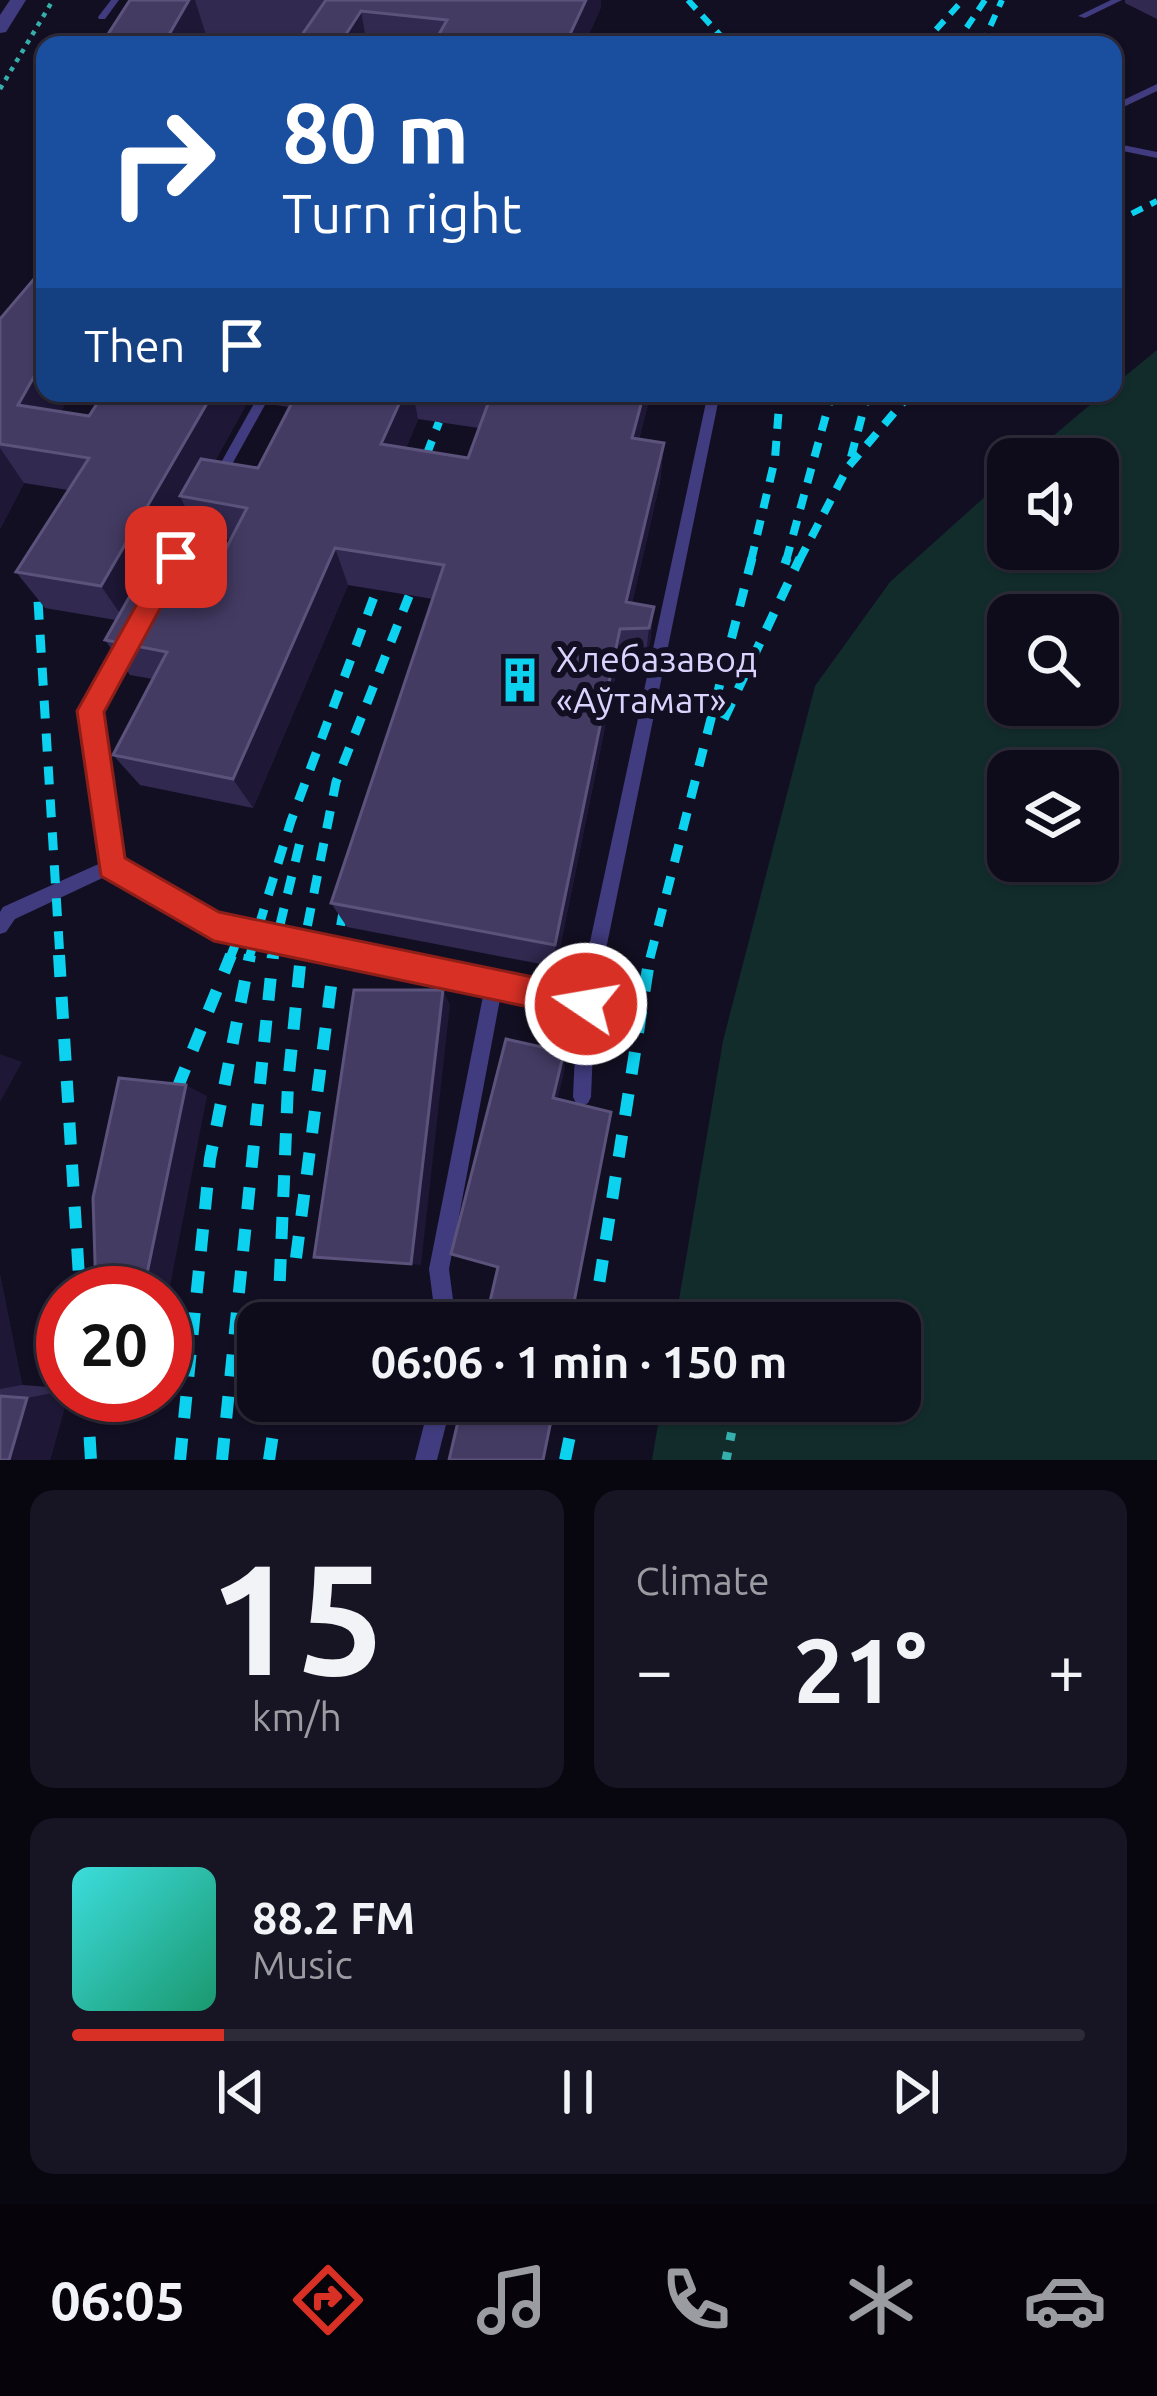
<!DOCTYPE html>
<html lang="en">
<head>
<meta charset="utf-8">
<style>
  :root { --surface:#0e0b1a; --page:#171423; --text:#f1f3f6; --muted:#9b9ba2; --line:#2e2b39; --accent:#d93025 }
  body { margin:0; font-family:Ubuntu,sans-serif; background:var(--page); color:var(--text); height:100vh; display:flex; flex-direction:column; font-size:45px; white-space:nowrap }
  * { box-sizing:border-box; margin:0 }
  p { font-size:39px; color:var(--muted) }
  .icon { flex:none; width:66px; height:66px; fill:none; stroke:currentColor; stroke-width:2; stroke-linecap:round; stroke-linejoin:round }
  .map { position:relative; height:1460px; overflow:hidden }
  .details { display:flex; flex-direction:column; gap:30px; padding:30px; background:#08060e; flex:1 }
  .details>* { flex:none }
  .guide { position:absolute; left:36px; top:36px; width:1086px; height:366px; border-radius:24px; box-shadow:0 3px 9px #0004,0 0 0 3px var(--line); background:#1a4fa0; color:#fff; overflow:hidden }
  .fabs { position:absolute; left:987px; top:438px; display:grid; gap:24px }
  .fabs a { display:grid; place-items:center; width:132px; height:132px; border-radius:24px; background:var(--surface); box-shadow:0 3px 9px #0004,0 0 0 3px var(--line); font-size:60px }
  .speed { position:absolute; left:36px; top:1266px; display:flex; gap:24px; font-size:60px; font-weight:700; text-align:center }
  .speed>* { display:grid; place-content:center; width:156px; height:156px; border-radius:50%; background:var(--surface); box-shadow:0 3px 9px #0004,0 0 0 3px var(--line); line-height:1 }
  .speed .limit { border:18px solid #d22; background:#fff; color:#111 }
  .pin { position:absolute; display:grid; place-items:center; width:102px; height:102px; color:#fff; margin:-51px; border-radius:24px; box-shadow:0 6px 18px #0006 }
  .me { position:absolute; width:132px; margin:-66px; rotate:282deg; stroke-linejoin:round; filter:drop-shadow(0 0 9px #0008) }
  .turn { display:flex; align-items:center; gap:42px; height:252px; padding:0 48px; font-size:54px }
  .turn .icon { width:156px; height:156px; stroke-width:2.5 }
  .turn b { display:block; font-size:84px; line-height:102px }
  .then { display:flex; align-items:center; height:114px; padding:0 48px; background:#0003; gap:24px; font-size:45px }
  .big { font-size:90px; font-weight:700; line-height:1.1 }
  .details .widget { flex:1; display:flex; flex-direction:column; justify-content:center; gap:18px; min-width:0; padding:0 42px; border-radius:24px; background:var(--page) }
  .details .dial { align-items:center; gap:0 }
  .dial b { font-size:156px; line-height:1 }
  .song { display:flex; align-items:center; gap:36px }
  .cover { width:144px; height:144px; border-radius:18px; background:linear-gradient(135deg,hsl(180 70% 55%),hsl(160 70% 35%)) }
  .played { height:12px; border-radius:6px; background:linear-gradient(90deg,var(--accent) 15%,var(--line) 15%) }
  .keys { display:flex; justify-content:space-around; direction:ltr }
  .heat { display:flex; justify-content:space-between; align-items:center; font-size:66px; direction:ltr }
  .details .tiles { flex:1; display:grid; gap:30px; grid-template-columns:1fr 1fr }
  .widget:last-child { grid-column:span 2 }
  .trip { position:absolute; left:237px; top:1302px; width:684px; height:120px; border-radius:24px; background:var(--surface); box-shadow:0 3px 9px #0004,0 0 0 3px var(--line); font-weight:700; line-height:120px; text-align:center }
  .tab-bar { display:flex; height:192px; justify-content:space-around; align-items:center; background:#06040a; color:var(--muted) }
  .tab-bar .icon { width:84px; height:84px }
  .tab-bar .selected { color:var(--accent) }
  .tab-bar b { font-size:54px; color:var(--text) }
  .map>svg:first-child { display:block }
</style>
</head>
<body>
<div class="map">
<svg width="1157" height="1460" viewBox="0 0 1157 1460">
  <rect width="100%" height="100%" fill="#130f23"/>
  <path fill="#122c2c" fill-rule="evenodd" d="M1157,350V1460H652L662,1401H900V1323H675L723,1041L815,686L890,582L1008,476V549H1098V459H1026L1104,393H1113V386ZM1008,615H1098V705H1008ZM1008,771H1098V861H1008Z"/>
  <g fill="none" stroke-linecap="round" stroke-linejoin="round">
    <path stroke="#35afac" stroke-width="4.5" stroke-dasharray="4.5 6" stroke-linecap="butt" d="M0,89L53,0"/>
    <path stroke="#35afac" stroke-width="9" stroke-dasharray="8 12" stroke-linecap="butt" d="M726,1460L738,1401"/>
    <g fill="#413c7f" fill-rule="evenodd">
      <path d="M111,0H119L105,19H99L98,17Z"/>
      <path d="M1111,0H1122L1085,18L1078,16Z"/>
      <path d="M1157,84V91L1113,112V105Z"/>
      <path d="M1113,143L1157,152V158L1113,149Z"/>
      <path d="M708,393H720L595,1003L591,1097L588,1103L582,1106L576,1103L573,1097L577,1010L501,994L449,1269L456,1323H436L429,1269L484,991L213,934L111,874L15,919L6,932L0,934V912L3,907L103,862L84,711L122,641L127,639L134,645L98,711L120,862L216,918L579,993Z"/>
      <path d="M260,399L266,403L225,477L223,480H215L213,477L256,400Z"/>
      <path d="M202,504L208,509L158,602H148L146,598L148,594L197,506Z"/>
      <path d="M430,1401H452L437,1460H415Z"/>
    </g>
    <path fill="#413c7f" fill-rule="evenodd" d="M10,0H26L6,32L0,33V15Z"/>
    <g stroke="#0cd2f0" stroke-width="6" stroke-dasharray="12 9" stroke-linecap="butt">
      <path d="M688,0L729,45"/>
      <path d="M922,45L963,0"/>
      <path d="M955,45L985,0"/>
      <path d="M982,45L1002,0"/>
      <path d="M1113,223L1157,201"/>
    </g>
    <g stroke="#0cd2f0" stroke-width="8" stroke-dasharray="15 12" stroke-linecap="butt">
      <path d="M851,457L868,393"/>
      <path d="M417,480L439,422"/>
      <path d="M751,561L775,459L780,393"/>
      <path d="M786,561L832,393"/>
      <path d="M799,561L848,467L911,393"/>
    </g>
    <g stroke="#0cd2f0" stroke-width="9" stroke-dasharray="18 15" stroke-linecap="butt">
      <path d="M785,564L787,558"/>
      <path d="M52,572L38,601L60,958"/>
      <path d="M724,719L800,558"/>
      <path d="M230,958L244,923"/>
      <path d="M249,958L291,821L388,559"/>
      <path d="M272,958L300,842"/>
      <path d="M301,958L336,782L409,596"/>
      <path d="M335,958L347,889"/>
      <path d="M650,958L752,558"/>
    </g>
    <g stroke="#0cd2f0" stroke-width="12" stroke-dasharray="22 20" stroke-linecap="butt">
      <path d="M59,955L80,1293"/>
      <path d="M177,1089L231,955"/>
      <path d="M296,1258L335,955"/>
      <path d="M278,1323L288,1084L301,955"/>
      <path d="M593,1323L650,955"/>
      <path d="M87,1395L91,1460"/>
      <path d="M180,1460L210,1159L250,955"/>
      <path d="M222,1460L273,955"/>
      <path d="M269,1460L278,1401"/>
      <path d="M565,1460L577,1401"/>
    </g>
  </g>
  <g fill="#322950" fill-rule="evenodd">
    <path d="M130,0H601V7L584,45H295L300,38L206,35L200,45H101Z"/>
    <path d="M1125,0H1157V19L1125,3Z"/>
    <path d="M0,319L62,411L89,416L104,393H651L639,439L664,443L660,482L632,603L654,607L650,642L645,662L618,663L556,967L347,927L331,903L433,599L348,585L253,808L140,785L113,755L153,679L130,675L105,640L116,620L45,608L16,572L68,490L24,483L0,529ZM262,395L270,404L289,407L258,468L215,461L248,401ZM418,419L479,428L468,458L406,448ZM187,511L199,535L230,540L204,591L148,581Z"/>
    <path d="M0,1275L22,1385L63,1388V1395H68L50,1460H0Z"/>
  </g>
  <g fill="#1e1736">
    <path d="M189,0H195L206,35L200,45H163Z"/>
    <path d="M586,0H601V7L584,45H565Z"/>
    <path d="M361,11L367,45H339Z"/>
    <path d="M45,357V393H71L44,445L18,405Z"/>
    <path d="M213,393H262V395L248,401L194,499L180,496L187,511L126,622L101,586Z"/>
    <path d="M404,393H413L418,419L391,484L381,444Z"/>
    <path d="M644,393H651L629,477L632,438Z"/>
    <path d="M664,443L660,482L626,629V602Z"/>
    <path d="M0,448L24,483L0,529Z"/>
    <path d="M335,548L348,585L253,808L233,779Z"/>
    <path d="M654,607L650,642L645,662L649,628Z"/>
    <path d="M620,629L618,663L556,967L555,945Z"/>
    <path d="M443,990L450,1005L421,1265L411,1264Z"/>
    <path d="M564,1052L565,1068L555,1111L553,1098Z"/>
    <path d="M0,1054L22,1062L0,1102Z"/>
    <path d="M186,1085L207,1096L165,1312V1293H143Z"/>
    <path d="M0,1275L22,1385L0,1389Z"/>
    <path d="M63,1391V1395H68L50,1460H9L27,1398Z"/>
    <path d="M470,1402L499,1411L492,1422L460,1413Z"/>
  </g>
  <g fill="#443b63" stroke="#5b537b" stroke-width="3">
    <path d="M130,0H189L163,45H101Z"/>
    <path d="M326,0H586L565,45H433L447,20L361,11L339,45H295Z"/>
    <path d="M45,266V357L18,405L89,416L104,393H213L101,586L16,572L89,458L0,444V319Z"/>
    <path d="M297,393H404L381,444L468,458L492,393H644L632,438L664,443L626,602L654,607L649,628L620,629L555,945L331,903L444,565L335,548L233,779L113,755L167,652L105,640L139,580L204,591L247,508L180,496L201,459L258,468Z"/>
    <path d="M354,990H443L411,1264L314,1257Z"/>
    <path d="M506,1039L564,1052L553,1098L611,1112L570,1323H485L498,1267L451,1254Z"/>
    <path d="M119,1078L186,1085L143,1293H96L93,1198Z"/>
    <path d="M0,1396L27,1398L9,1460H0Z"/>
    <path d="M496,1401H555L543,1460H449L460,1413L492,1422Z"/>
  </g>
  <path fill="#d93025" stroke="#8d1f18" stroke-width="3" d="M176,547L188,557L104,712L125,858L219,912L586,988L597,992L602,1004L597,1015L586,1019L214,941L101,876L77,711L167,550Z"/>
  <defs>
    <g id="building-bare" transform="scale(3.6)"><path d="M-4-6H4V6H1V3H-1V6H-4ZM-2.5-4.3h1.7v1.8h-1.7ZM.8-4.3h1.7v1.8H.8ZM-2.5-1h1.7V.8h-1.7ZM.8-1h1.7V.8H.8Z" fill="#0cd2f0" stroke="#130f23" stroke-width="2.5" paint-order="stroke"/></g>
  </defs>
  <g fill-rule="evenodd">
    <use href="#building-bare" x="520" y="680"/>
  </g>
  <g text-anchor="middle" stroke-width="12" stroke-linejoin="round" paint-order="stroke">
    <g font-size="36" fill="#d9d3fd" stroke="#130f23" text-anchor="start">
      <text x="556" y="672">Хлебазавод<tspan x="556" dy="41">«Аўтамат»</tspan></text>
    </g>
  </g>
</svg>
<div class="fabs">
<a><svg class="icon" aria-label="sound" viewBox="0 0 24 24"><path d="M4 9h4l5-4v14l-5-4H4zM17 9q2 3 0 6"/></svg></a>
<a><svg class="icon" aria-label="search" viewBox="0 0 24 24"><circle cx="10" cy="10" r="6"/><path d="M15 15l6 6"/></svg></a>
<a><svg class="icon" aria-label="layers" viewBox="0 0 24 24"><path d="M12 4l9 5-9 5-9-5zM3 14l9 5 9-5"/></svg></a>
</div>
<div class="speed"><div class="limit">20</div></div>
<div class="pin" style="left:176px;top:557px;background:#d93025"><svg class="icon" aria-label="arrive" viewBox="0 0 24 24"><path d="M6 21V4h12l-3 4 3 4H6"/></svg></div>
<svg class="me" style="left:586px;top:1004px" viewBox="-20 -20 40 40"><circle r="17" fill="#d93025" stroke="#fff" stroke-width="3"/><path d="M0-11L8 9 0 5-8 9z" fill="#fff"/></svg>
<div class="trip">06:06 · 1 min · 150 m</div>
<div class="guide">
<div class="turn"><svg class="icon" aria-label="right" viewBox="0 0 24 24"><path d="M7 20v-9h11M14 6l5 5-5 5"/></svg><div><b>80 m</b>Turn right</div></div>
<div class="then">Then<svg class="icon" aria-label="arrive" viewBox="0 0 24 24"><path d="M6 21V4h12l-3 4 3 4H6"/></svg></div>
</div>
</div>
<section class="details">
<div class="tiles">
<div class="widget dial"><b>15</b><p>km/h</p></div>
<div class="widget"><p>Climate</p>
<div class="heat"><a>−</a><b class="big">21°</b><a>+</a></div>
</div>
<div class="widget">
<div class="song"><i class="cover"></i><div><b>88.2 FM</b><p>Music</p></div></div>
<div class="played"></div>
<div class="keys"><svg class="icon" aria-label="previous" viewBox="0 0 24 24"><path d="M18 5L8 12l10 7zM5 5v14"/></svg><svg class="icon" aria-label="pause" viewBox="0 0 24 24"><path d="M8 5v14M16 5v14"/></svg><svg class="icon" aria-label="next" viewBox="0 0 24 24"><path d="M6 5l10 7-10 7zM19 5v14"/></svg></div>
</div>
</div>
</section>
<nav class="tab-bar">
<b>06:05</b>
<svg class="icon selected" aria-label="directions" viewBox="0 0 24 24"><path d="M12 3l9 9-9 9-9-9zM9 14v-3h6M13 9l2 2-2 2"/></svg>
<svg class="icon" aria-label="music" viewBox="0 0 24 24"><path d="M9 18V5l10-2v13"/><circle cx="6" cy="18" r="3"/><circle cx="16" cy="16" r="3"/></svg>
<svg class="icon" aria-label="phone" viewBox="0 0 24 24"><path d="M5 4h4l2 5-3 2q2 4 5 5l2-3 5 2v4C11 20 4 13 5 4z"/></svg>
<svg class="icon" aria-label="climate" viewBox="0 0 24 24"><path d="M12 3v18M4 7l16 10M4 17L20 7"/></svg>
<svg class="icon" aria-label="car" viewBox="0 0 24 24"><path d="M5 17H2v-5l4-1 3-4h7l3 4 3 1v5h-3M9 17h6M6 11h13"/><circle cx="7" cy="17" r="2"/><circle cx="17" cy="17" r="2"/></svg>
</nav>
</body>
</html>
